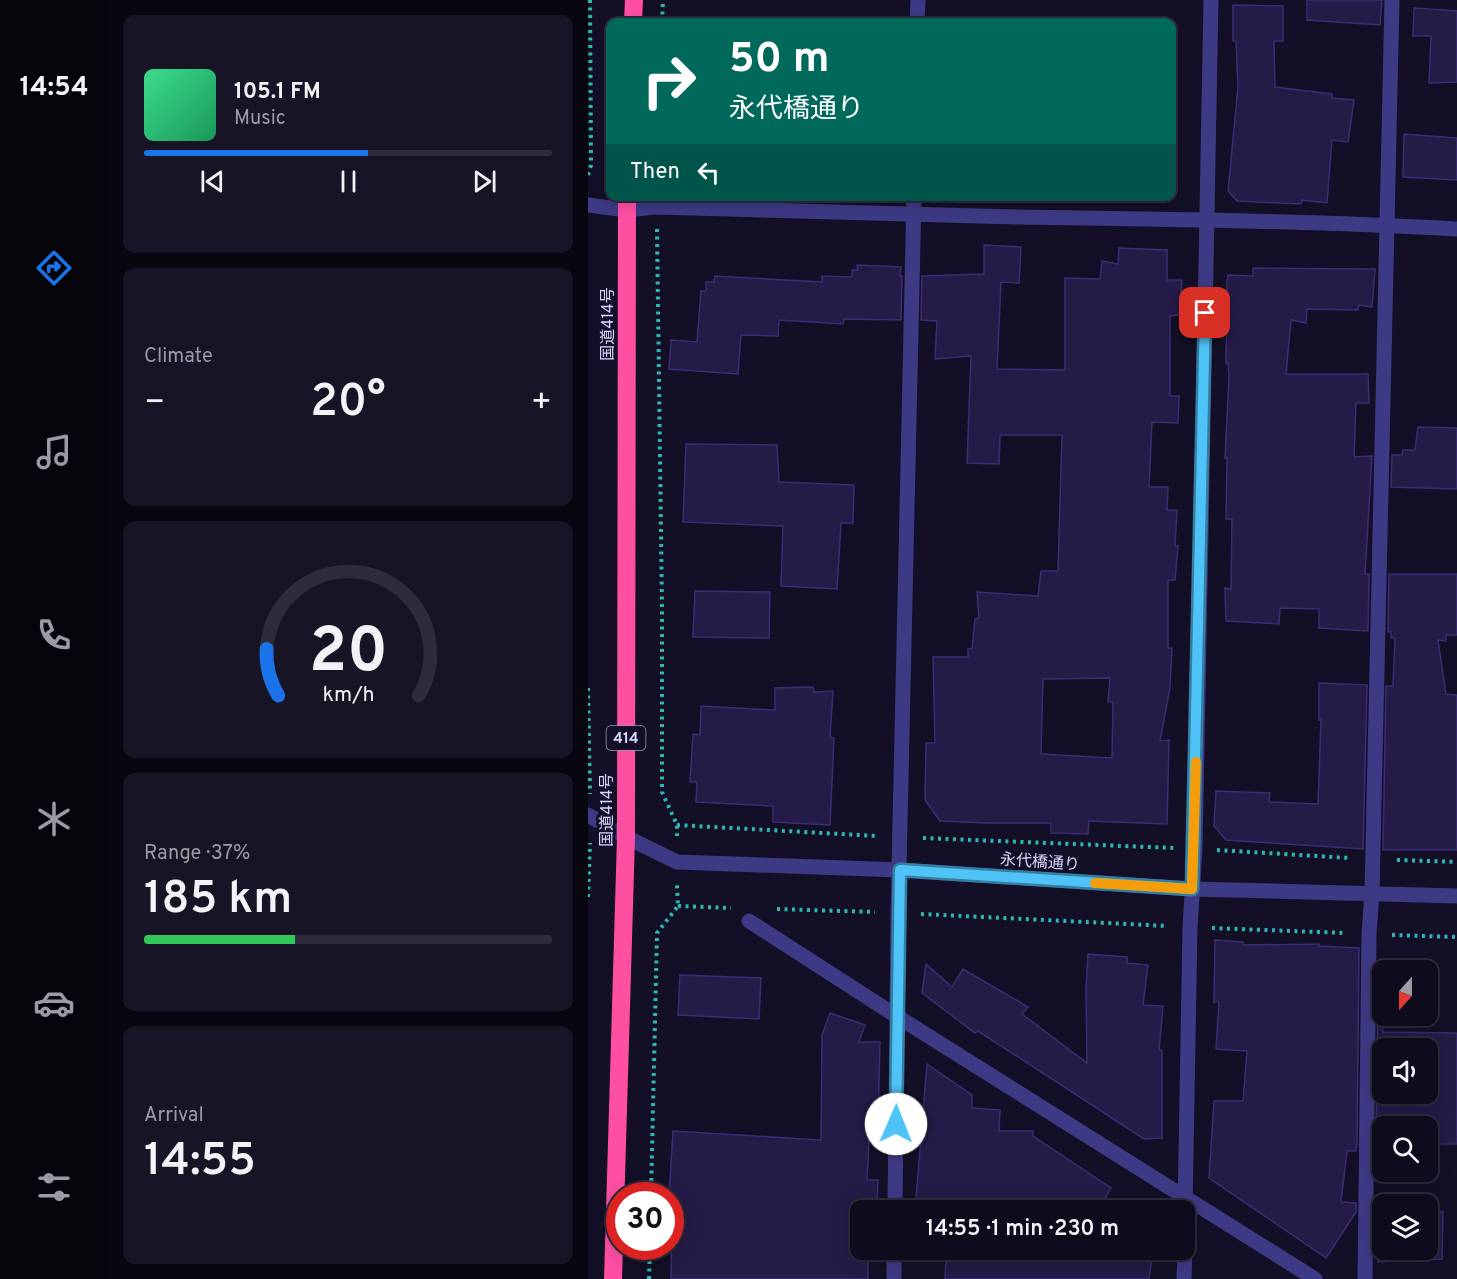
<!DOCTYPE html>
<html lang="en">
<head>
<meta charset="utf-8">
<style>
  :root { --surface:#0e0b1c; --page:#171425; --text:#f1f3f6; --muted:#9b9ba3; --line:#2e2b3b; --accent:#1a73e8 }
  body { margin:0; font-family:Overpass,"Noto Sans JP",sans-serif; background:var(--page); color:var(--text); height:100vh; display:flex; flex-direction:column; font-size:22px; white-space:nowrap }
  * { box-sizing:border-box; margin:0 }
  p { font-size:20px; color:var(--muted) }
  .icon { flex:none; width:33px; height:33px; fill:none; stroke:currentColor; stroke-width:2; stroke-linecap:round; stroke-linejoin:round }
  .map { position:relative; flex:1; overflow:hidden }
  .drawer { display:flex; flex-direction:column; gap:15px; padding:15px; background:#08060f; width:480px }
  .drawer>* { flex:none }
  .banner { position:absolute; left:18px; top:18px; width:570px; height:183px; border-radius:12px; box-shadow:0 3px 15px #0003,0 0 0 2px var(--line); background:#00695c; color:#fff; overflow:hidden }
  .needle { width:39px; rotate:201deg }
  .tools { position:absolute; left:784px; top:960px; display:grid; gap:12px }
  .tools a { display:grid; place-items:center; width:66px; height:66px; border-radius:12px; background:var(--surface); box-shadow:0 3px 15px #0003,0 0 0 2px var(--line); font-size:30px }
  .speed { position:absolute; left:18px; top:1182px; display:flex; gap:12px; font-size:30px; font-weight:700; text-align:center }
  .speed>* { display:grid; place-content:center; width:78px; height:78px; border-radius:50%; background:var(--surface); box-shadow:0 3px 15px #0003,0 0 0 2px var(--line); line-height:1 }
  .speed .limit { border:9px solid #d22; background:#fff; color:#111 }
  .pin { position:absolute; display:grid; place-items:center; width:51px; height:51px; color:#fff; margin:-26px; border-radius:12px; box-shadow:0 3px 9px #0006 }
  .me { position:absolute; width:66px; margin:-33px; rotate:1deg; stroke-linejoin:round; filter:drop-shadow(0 0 4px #0008) }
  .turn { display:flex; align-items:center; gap:21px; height:126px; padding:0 24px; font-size:27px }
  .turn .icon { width:78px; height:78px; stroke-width:2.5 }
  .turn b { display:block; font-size:42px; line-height:51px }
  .then { display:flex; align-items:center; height:57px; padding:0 24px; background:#0003; gap:12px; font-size:22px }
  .big { font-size:45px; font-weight:600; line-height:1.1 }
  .drawer .widget { flex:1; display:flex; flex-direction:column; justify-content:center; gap:9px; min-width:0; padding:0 21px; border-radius:12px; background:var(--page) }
  .drawer .dial { align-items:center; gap:0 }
  .dial svg { height:156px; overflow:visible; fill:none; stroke:var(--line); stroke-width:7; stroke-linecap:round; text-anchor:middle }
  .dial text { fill:var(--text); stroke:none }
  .song { display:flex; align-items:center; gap:18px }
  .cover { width:72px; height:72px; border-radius:9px; background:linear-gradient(135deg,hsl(150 70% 55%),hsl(150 70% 35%)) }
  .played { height:6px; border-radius:3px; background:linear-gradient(90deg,var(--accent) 55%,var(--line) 55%) }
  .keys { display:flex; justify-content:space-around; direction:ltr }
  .heat { display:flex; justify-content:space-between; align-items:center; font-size:33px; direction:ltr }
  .charge { height:9px; border-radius:4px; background:linear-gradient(90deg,#34c759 37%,var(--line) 0) }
  .trip { position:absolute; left:262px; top:1200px; width:345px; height:60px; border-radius:12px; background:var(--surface); box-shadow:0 3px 15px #0003,0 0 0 2px var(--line); font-weight:600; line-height:60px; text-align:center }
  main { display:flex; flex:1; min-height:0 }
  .dock { display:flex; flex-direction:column; width:108px; justify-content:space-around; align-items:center; background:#06040b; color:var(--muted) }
  .dock .icon { width:42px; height:42px }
  .dock .selected { color:var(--accent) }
  .dock b { font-size:27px; color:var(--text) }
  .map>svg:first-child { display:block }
</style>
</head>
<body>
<main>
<nav class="dock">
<b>14:54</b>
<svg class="icon selected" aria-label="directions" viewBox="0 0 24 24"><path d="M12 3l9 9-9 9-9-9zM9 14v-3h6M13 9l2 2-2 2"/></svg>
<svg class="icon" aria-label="music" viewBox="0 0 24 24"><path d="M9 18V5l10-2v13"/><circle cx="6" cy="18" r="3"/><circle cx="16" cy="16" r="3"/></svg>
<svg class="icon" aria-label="phone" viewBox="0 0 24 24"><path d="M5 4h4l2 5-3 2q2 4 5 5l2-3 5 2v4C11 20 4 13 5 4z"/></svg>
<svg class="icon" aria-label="climate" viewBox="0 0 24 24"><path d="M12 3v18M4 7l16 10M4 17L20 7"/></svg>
<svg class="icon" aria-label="car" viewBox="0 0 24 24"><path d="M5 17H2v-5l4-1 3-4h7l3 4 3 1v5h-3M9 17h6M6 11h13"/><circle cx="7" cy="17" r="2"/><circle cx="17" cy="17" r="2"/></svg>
<svg class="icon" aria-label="filters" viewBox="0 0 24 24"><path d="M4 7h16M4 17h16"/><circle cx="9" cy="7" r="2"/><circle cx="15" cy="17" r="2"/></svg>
</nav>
<section class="drawer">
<div class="widget">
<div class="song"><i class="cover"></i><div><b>105.1 FM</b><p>Music</p></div></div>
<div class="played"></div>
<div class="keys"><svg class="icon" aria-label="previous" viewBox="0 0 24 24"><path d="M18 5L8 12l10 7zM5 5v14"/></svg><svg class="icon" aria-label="pause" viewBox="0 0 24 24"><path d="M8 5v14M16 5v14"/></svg><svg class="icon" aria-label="next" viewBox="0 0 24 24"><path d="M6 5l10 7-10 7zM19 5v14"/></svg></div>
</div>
<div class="widget"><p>Climate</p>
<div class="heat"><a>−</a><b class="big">20°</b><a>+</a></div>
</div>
<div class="widget dial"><svg viewBox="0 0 100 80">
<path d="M14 69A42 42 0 1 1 86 69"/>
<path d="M14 69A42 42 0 0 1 8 45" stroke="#1a73e8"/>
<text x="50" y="56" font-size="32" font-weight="700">20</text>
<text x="50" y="72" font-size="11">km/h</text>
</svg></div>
<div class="widget"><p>Range · 37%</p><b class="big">185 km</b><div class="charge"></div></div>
<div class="widget"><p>Arrival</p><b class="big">14:55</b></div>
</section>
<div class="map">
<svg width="869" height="1279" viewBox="0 0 869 1279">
  <rect width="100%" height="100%" fill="#130f26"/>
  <g fill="#241b47" stroke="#3b2d73" stroke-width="1.5" fill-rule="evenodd">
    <path d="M719,0H794L792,25L719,20Z"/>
    <path d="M645,5L695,6V41H686L687,87L744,94V98L766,100L760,142L744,140L739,203L714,200L713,204L649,201L640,191L650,87L648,41H645Z"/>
    <path d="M826,8L869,11V82L841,83L843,36H825Z"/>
    <path d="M816,134L869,138V180L815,177Z"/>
    <path d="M396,245L433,247L431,283L413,282L409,369L477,370V278L512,279L514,261L530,264L531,248L579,250V280H594L591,315L582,316V396H591L590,423L564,422L561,487H580L579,510H589L587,546H590L587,580H580V648H584L582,687L572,741L581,740L579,824L501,821L500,834L463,833V823H399L352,821L337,800L338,743H347L345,657H380V649L384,648L387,619L391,618L389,592L450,596L453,571H470L474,435H412L411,464L379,463L383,356L347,359L349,321L333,320L334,276L396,274ZM522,678L520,702H525L524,758L453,754L455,679Z"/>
    <path d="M269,265L313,267L312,276H314L313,320L256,319L255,324L191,320L190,336L153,335L150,374L81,369L83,340L109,342L113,291H118V282H126L127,276L234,282V276L264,277V270H270Z"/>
    <path d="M665,268L787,269L784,307L771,305L770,310L719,309L718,323L703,320L698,374H780L781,403H768L766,457L784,456L777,574H781L780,631L731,628V609L692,608L691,624L638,621L637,588L643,589L644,519H638L639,458H637L641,378L640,363H638L639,281L640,275L665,276Z"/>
    <path d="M830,427L869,428V489L803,487L804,455H814L815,450H827Z"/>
    <path d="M98,444L189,445L191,482L266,485L265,523H253L249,589L193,586L195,526L95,522Z"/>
    <path d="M801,574H869V635H858V641L850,640L858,694L869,695V850H795L798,686H805L807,638H803V632H800Z"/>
    <path d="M107,591L182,592L181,638L105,637Z"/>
    <path d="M731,683L779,685L775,849L638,840L626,826L628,791L682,793L681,802L730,804L733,720H731Z"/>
    <path d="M225,687L226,692L245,691L242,737L246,738L242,825L185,822V806L108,802L109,782H102L105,734L112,735L113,706L187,710V688Z"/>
    <path d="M627,940L655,942V945L731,944V946L771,948L769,1143L768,1151H759L753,1202L768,1203V1212L738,1258L621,1178L626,1101H655L659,1051L628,1049L631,1002H626Z"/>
    <path d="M500,954L539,957V963L560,965L555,1005L575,1006L571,1050H574V1138L556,1139L390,1031L387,1033L334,993L338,964L364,987L375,969L440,1007L434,1014L499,1063L498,989Z"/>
    <path d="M92,975L173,978L171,1019L90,1015Z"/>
    <path d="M790,988H795V1032L869,1033V1144H840V1133L843,1126L823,1116L817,1126H795V1143H788ZM795,1048H840V1094H795Z"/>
    <path d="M242,1013L277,1025L271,1042H292L290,1123L282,1122L279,1180H290L289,1209L273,1210V1250H280V1279H83L84,1198L81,1196L85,1131L233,1140L234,1035Z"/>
    <path d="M339,1064L384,1095V1108L412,1110L411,1131H445V1136L523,1188L515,1202L522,1207L520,1210H327Z"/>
    <path d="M840,1212H855L854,1259L790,1262L795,1250H840Z"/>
    <path d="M333,1250H565L561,1279H357L358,1258L332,1256Z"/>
  </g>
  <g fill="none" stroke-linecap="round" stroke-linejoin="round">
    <g stroke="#2fb8b0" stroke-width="4" stroke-dasharray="3 4.5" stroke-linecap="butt">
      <path d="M74,22L75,0"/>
      <path d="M0,175L3,165L2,0"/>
      <path d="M69,229L74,608V792L89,825V836"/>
      <path d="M0,688L2,794"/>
      <path d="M89,825L289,836"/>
      <path d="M335,838L586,848"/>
      <path d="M629,850L762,858"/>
      <path d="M809,860L869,862"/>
      <path d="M0,897L2,843"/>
      <path d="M90,906L143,908"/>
      <path d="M189,909L287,912"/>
      <path d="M333,914L580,926"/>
      <path d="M624,928L757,933"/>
      <path d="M804,935L869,937"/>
      <path d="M63,1196L69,933L90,906L89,885"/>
      <path d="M61,1279L62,1246"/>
    </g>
    <g stroke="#3d3a85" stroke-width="15">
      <path d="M329,22L330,0"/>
      <path d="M0,205L38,210L68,207C188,211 308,214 428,217C575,219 722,221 869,229"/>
      <path d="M0,815L38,837L89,862L312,870L604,889L869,896"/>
      <path d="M161,921L310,1017L727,1279"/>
      <path d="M307,1210L310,913L326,196"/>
      <path d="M597,1210L602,927L607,849L623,0"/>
      <path d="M306,1279V1250"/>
      <path d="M596,1279L597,1250"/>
      <path d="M777,1279L781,934L784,893L804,0"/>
    </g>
    <g stroke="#ff4fa3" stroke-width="18">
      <path d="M45,22L46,0"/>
      <path d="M25,1279L38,837L39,196"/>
    </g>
  </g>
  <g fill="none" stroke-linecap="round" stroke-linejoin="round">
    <g stroke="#337fa1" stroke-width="15">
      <path id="route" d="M308,1124L312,870L604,889L617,313"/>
    </g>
    <use href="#route" stroke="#4fc3f7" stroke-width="10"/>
    <path stroke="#f59e0b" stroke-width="10" d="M507,883L604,889L608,762"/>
  </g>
  <g text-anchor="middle" stroke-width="6" stroke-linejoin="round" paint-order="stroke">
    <rect fill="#130f26" stroke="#9e99be" stroke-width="1.5" x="18.5" y="726" width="39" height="24" rx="4.5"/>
    <g font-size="15" font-weight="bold" fill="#d9d4ff">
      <text x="38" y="743">414</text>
    </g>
    <g font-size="16" fill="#d9d4ff" stroke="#130f26">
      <text transform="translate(19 324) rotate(-90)" y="6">国道414号</text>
      <text transform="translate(18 810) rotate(-90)" y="6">国道414号</text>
      <text transform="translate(452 861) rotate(4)" y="6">永代橋通り</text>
    </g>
  </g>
</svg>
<div class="tools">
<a><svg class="needle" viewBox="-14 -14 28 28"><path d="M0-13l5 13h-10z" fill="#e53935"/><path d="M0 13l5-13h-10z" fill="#9b9ba3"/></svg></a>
<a><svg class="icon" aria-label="sound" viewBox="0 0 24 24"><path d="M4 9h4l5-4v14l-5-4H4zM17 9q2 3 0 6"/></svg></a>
<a><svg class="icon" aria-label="search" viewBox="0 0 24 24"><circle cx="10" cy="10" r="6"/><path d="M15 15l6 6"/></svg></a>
<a><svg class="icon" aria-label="layers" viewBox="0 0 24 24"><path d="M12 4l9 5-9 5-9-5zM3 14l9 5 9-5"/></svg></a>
</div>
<div class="speed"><div class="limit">30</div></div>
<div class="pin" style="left:617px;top:313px;background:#d93025"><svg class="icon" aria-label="arrive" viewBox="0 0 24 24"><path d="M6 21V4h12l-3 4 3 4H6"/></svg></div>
<svg class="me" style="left:308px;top:1124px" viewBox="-20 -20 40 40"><circle r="19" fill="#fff"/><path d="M0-13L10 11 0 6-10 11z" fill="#4fc3f7"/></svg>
<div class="trip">14:55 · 1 min · 230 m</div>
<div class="banner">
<div class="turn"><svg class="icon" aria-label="right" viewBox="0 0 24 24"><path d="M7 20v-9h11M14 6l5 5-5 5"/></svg><div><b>50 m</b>永代橋通り</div></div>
<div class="then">Then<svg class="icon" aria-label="left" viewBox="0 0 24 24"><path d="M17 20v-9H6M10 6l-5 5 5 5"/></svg></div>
</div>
</div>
</main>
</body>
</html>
